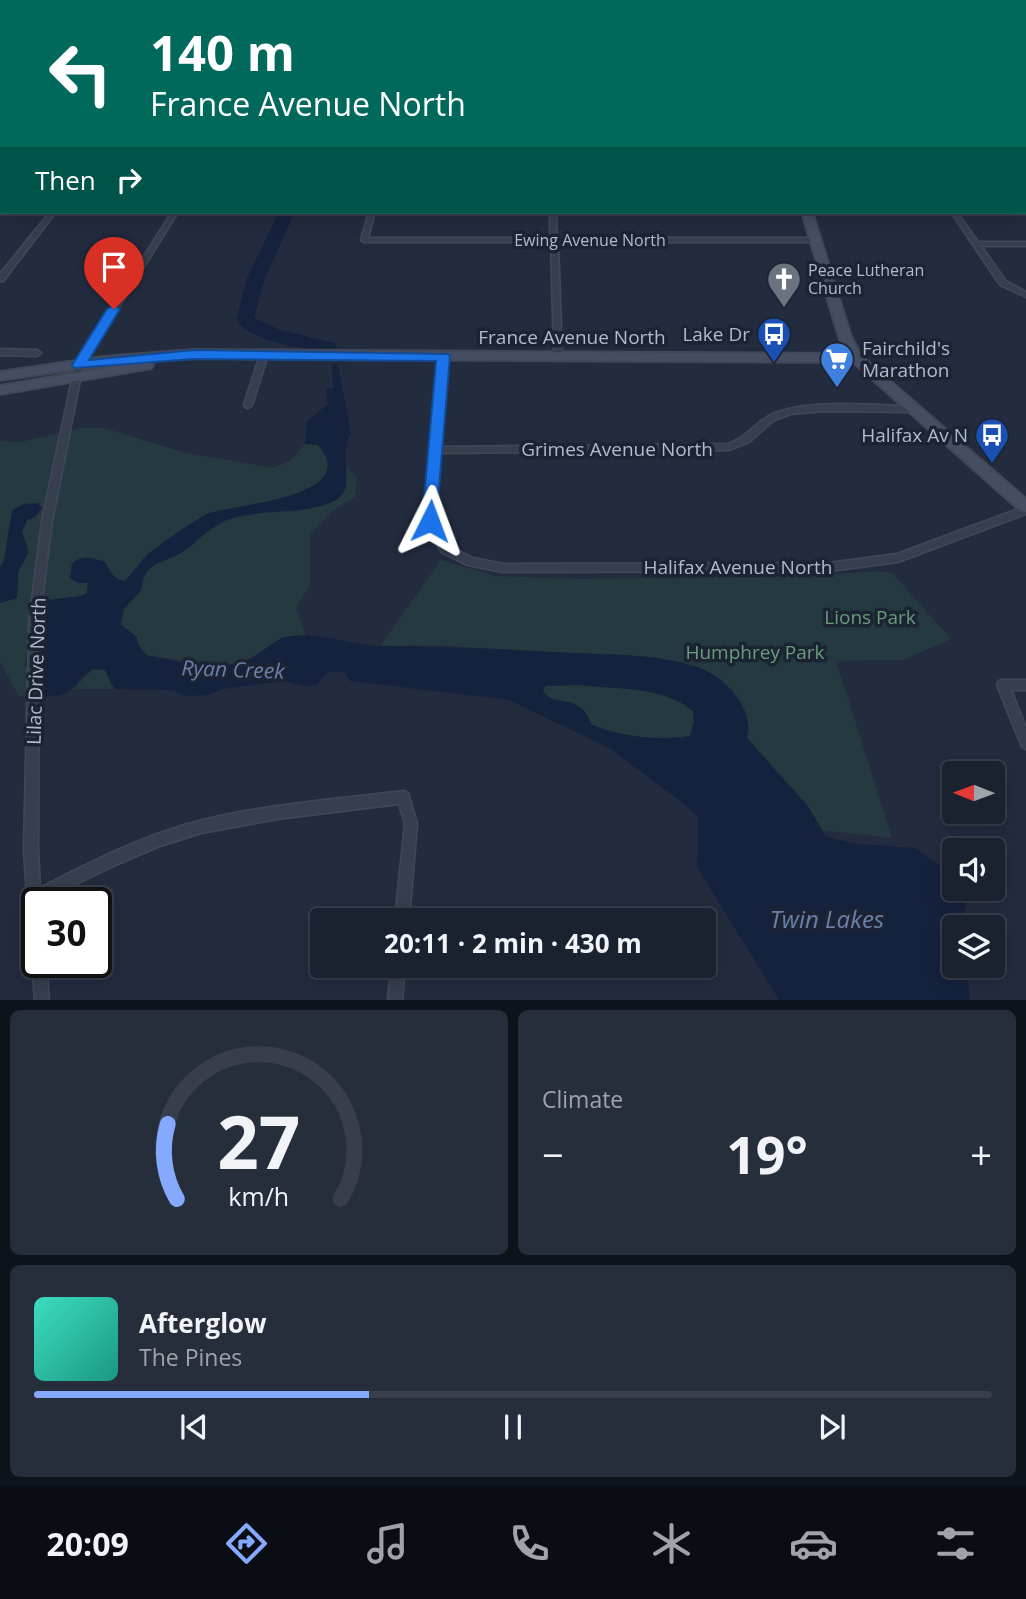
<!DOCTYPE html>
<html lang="en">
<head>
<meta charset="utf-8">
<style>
  :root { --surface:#1a212f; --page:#272e3b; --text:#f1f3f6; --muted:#9fa3aa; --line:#383e4b; --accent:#85a9fd }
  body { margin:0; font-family:"Open Sans",sans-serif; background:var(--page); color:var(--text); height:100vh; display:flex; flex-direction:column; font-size:26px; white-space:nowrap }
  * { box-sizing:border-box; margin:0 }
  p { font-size:23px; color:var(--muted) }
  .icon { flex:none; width:38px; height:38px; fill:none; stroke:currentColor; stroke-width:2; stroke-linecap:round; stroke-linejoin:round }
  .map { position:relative; height:1000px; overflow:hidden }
  .drawer { display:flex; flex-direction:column; gap:10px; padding:10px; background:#0e121a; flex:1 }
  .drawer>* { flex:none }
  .top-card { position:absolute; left:0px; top:0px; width:1027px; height:214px; box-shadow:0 4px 18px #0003,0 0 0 2px var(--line); background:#00695c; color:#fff; overflow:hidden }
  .needle { width:46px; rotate:271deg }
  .buttons { position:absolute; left:942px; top:761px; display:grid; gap:14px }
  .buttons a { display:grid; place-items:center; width:63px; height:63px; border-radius:7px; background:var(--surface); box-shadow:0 4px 18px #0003,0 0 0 2px var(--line); font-size:35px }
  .speed { position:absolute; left:21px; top:887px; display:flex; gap:14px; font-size:35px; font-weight:700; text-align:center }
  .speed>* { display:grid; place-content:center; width:91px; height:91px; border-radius:50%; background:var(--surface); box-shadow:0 4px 18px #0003,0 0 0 2px var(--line); line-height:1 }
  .speed .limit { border:4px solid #111; border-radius:10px; background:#fff; color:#111 }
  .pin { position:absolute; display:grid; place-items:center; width:60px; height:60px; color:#fff; margin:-72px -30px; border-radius:50% 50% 50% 0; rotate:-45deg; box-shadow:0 0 7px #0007 }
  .pin .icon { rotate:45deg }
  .me { position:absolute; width:77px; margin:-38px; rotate:3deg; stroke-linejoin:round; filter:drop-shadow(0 0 5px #0008) }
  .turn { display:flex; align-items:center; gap:24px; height:147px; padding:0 35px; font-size:32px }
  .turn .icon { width:91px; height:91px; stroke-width:2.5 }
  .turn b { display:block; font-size:49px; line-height:60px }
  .then { display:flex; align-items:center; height:66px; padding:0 35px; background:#0003; gap:14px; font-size:26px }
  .big { font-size:52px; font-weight:700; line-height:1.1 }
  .drawer .card { flex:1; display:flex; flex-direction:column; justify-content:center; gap:10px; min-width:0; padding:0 24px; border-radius:10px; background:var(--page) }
  .drawer .dial { align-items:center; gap:0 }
  .dial svg { height:182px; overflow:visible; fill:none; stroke:var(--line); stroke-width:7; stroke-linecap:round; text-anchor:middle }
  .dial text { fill:var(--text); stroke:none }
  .song { display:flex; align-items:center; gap:21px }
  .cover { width:84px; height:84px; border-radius:10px; background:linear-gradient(135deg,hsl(170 70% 55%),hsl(170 70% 35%)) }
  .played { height:7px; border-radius:4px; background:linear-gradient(90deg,var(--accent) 35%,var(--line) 35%) }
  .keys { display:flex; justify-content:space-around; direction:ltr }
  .heat { display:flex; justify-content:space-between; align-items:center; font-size:38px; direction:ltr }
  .drawer .tiles { flex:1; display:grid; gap:10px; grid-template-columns:1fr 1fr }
  .card:last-child { grid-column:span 2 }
  .trip { position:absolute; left:310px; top:908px; width:406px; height:70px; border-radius:7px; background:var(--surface); box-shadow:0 4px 18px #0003,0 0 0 2px var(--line); font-weight:700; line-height:70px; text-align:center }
  .menu { display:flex; height:112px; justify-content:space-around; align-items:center; background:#0a0d13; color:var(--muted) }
  .menu .icon { width:49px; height:49px }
  .menu .current { color:var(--accent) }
  .menu b { font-size:32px; color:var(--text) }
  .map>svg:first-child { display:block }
</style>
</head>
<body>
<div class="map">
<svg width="1026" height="1001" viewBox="0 0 1026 1001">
  <rect width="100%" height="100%" fill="#232c3f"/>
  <g fill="#253a40">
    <path d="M82,428H104L186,453L273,468L290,461L305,444H318C364,498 233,504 207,514C199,517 151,550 145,557C138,565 133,573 124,581C113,579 110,571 105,562L88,582L87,593L81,596L48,600L31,615L25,666L45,696H19L0,662V603L17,598L18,572L24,562L22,532L27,520L35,517L24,504L0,568V441L21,442Z"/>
    <path d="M346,466L357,478L355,497L331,512L310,535V585L296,608L306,636L283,637L267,650L236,664H203L146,655L131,632L121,625L125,606L141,591L144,577L153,564L229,519L277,510L293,512L339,498L346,488Z"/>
    <path d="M441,560L494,576L579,579L813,576L877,571L892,573L951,639L903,660L836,661L892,838L822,830L742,732L623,656L430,645L380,646Z"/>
    <path d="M93,669L105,670L114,689H74Z"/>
    <path d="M579,685C618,690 661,685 693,711L694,720L690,736C657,741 623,737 592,725C578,690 560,710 543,692L545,686Z"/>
  </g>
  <g fill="#15223d" fill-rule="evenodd">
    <path d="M332,364H338L351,434C338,452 355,486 339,498C314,516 260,508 229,519C210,525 198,542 181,553C167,562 150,561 143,579C142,582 143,586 141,589C134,603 120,605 121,625L137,637V643L146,655C177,661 220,673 250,659C260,654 277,638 286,637C316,630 350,645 380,646C446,646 511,650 576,653C618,655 663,654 702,669C727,679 755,710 747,738L808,806L826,837L858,844L915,848L954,876V889H962L965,904L963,927L954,928V966H966L970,1000H779L697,867L698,818L688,807L609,748L509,700L350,681L344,672H328L316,685L307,687L284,681L223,689L208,695L184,696L173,690L114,689L105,670L93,669C73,681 75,698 45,696L25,666L31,615L48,600L81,596L87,593L88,583H78L70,578L72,563C84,554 92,558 105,562C110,571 113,579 124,581C133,573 138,565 145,557C151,550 199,517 207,514C233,504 364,498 318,445L305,444L307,421L328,404L326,389L333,388ZM579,685C618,690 661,685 693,711L694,721L690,736C657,741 623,737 592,725C577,690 560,710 543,692L545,686Z"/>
    <path d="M38,503L42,508L35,517L27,520L22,532L29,552L18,572L17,598L0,603V568L4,561L12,510L24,504Z"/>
  </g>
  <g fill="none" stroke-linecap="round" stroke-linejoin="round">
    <path fill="#15223d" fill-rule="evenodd" d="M279,212H295L265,278L254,318L280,330L334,343L337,347L334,351L327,353C299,346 255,344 236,320L247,278Z"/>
    <g stroke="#404858" stroke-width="3">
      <g id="street">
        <path d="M13,0H18L17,2H12Z"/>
        <path d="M547,0H552L551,2H546Z"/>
        <rect x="0" y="10" width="2" height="4"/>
        <path d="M50,212H56L3,281H0V274Z"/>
        <path d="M172,212H178L83,365L52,521L39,623L38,850L40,888C92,861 146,834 203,820C269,804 337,799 404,791L408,793L417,824L409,920H395L405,824L399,804L277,819L201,833L157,847L120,863L78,883L41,903H37V946L32,944L30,939L26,899L27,896L24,850L29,623L42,521L75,365Z"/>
        <path d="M369,212H375L368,238H550V212H556L557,238H816L819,240L816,242H558L562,356L558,359L554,356L551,242H364L361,240Z"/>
        <path d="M951,212H957L978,242H1026V246H981L1006,281L1026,292V297L1000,285Z"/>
        <path d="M0,349L37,350L41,353L37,356L0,355Z"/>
        <path d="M264,352L268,355L252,405L248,408L245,407L244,405L260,355Z"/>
        <path d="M444,354L448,357L441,447L728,444C748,437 756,421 773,414C810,398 872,406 913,406L917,409L913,412L824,411L791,414L774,420L749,442L729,450L440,453L435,521L449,546L473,558L503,564L829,563L897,554L1026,506V514L898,562L829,571L503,572L467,565L441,552L425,521L440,357Z"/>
        <path d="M1003,680H1026V690H1011L1026,728V749L1022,747L997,685L999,681Z"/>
        <path d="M37,956V962H46L49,1001H35L32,962L34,957Z"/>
        <path d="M391,966H405L402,1001H388Z"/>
      </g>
    </g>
    <g stroke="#404858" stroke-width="4">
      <g id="secondary">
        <path d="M739,0H745L746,2H740Z"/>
        <path d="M802,212H812L851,337L861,356L1026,499V512L1021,511L853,362L194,358L147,361L153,365L151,368L0,394V386L146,361L104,365L0,380V372L104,357L194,350L848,354L839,337Z"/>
      </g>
    </g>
    <use href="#street" fill="#373f4f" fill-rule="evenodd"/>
    <use href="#secondary" fill="#454d62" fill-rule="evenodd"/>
    <g stroke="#596276" stroke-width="2" stroke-dasharray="3.5 3.5" stroke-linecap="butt">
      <path d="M131,2L134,0"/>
      <path d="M146,2L149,0"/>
    </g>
  </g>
  <path fill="#1a73e8" stroke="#114b97" stroke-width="2" d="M114,305L120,309L89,360L194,350L448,354L450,356L436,525H424L422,521L436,361L194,359L74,368L72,365L107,309Z"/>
  <defs>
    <g id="church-pin" transform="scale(1.75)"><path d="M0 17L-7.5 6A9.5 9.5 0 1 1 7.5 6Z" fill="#6b7280" stroke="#1c2434"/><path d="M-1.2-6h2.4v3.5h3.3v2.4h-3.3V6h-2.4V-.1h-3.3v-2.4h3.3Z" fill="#fff"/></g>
    <g id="bus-pin" transform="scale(1.75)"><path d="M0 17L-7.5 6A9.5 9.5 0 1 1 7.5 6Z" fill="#1a4fb4" stroke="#1c2434"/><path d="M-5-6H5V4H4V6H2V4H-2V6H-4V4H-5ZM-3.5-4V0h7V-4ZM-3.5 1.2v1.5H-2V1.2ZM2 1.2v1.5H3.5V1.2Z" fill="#fff"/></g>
    <g id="supermarket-pin" transform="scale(1.75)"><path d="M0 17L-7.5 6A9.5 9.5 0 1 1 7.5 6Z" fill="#3f7fe0" stroke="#1c2434"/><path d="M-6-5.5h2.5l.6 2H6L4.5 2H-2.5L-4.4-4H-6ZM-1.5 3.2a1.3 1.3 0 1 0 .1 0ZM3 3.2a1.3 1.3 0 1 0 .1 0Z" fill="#fff"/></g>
  </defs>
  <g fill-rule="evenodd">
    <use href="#church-pin" x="784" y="279"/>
    <use href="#bus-pin" x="774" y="334"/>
    <use href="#supermarket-pin" x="837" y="359"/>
    <use href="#bus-pin" x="992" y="435"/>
  </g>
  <g text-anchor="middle" stroke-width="7" stroke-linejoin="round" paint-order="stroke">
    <g font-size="16" fill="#b3baca" stroke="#1c2434">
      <text x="590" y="246">Ewing Avenue North</text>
    </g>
    <g font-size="16" fill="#b3baca" stroke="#1c2434" text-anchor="start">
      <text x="808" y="276">Peace Lutheran<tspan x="808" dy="18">Church</tspan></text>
    </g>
    <g font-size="19" fill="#b3baca" stroke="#1c2434" text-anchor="end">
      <text x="750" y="341">Lake Dr</text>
      <text x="862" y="355" text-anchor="start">Fairchild's<tspan x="862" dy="22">Marathon</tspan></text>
      <text x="968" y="442">Halifax Av N</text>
    </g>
    <g font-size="19" fill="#b3baca" stroke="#1c2434">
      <text x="572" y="344">France Avenue North</text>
      <text x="617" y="456">Grimes Avenue North</text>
      <text x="738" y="574">Halifax Avenue North</text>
      <text transform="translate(36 671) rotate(-88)" y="7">Lilac Drive North</text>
    </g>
    <g font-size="19" fill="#699c79" stroke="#1c2434">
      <text x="870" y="624">Lions Park</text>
      <text x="755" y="659">Humphrey Park</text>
    </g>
    <g font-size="21" font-style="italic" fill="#6a80aa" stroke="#1c2434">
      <text transform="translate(233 670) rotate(2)" y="7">Ryan Creek</text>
    </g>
    <g font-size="24" font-style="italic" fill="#6a80aa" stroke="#1c2434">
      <text x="827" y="928">Twin Lakes</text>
    </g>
  </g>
</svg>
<div class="buttons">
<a><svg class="needle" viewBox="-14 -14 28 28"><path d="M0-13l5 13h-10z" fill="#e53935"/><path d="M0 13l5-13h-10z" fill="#9fa3aa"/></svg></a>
<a><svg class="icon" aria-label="sound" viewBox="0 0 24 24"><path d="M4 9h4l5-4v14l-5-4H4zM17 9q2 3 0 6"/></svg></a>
<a><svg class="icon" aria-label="layers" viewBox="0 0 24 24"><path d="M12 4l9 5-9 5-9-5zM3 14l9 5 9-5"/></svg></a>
</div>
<div class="speed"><div class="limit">30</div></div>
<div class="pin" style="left:114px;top:309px;background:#d93025"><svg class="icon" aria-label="arrive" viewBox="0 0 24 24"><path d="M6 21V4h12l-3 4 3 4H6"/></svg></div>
<svg class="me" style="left:430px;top:521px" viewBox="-20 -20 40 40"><path d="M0-17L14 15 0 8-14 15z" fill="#1a73e8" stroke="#fff" stroke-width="4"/></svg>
<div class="trip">20:11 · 2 min · 430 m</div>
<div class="top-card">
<div class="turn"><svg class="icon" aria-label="left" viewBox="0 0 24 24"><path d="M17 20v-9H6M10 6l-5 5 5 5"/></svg><div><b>140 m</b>France Avenue North</div></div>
<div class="then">Then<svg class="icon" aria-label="right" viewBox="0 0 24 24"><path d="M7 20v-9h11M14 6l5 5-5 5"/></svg></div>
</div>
</div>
<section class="drawer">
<div class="tiles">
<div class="card dial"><svg viewBox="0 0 100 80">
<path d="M14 69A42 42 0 1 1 86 69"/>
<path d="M14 69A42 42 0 0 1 10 36" stroke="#85a9fd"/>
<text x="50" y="56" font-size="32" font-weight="700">27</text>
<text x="50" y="72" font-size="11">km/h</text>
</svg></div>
<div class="card"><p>Climate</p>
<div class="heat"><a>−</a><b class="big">19°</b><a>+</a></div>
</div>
<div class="card">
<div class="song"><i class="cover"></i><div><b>Afterglow</b><p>The Pines</p></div></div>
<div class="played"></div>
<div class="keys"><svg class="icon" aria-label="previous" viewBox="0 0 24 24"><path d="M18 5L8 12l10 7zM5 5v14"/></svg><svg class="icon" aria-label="pause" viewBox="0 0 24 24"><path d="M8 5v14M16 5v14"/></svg><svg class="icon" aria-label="next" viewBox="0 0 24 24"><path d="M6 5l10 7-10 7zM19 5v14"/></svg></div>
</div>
</div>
</section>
<nav class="menu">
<b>20:09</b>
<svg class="icon current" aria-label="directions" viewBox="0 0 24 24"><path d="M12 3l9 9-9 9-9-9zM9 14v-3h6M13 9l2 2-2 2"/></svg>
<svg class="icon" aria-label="music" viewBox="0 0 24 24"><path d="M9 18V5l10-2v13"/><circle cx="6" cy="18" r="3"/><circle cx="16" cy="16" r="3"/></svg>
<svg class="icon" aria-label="phone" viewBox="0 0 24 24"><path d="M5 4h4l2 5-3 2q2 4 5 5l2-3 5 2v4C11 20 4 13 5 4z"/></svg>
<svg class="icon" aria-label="climate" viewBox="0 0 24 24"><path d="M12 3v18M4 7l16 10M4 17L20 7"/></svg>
<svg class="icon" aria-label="car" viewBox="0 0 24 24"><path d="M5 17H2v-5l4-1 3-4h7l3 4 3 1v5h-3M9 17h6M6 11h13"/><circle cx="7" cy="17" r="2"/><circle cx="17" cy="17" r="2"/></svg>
<svg class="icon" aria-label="filters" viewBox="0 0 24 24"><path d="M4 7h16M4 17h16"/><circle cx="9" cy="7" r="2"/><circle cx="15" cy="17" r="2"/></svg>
</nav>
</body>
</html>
